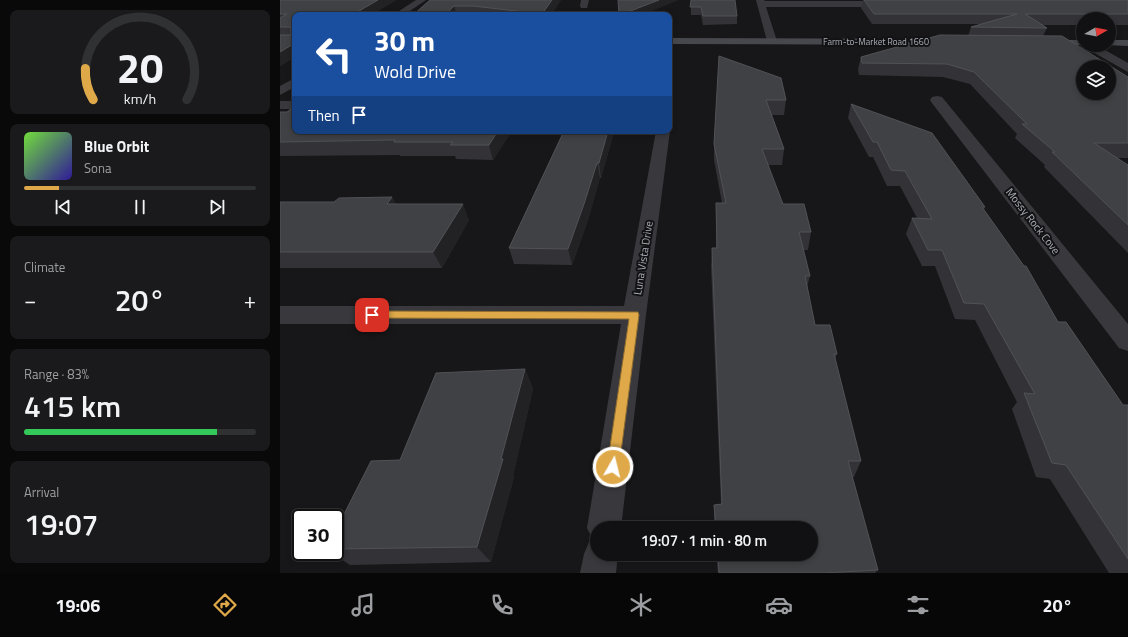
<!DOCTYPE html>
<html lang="en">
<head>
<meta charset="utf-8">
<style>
  :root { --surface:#111113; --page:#1a1a1c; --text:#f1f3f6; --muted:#9c9da0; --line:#303133; --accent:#dfa949 }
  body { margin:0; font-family:"Titillium Web",sans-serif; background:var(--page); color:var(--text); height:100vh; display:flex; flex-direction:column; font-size:15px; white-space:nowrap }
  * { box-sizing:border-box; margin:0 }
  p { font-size:13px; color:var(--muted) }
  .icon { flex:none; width:22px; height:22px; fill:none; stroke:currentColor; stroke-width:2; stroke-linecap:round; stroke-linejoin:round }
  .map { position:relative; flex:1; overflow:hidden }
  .panel { display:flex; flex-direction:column; gap:10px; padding:10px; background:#09090a; width:280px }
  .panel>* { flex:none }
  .banner { position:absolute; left:12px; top:12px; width:380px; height:122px; border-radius:8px; box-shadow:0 2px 6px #0003,0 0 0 1px var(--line); background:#1a4fa0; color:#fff; overflow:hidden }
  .needle { width:26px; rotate:81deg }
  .buttons { position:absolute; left:796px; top:12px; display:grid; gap:8px }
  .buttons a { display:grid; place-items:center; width:40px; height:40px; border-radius:50%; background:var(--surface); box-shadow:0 2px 6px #0003,0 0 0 1px var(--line); font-size:20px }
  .speed { position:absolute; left:12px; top:509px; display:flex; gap:8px; font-size:20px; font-weight:700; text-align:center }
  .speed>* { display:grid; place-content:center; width:52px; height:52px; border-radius:50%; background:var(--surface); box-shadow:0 2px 6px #0003,0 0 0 1px var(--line); line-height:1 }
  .speed .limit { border:2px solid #111; border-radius:6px; background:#fff; color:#111 }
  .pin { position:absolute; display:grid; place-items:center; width:34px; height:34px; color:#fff; margin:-17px; border-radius:8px; box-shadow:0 2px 6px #0006 }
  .me { position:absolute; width:44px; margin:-22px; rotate:8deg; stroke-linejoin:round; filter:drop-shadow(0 0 3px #0008) }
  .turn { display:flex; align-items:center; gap:14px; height:84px; padding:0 16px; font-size:18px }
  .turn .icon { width:52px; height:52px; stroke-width:2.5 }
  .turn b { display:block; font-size:28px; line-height:34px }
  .then { display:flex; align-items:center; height:38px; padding:0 16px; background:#0003; gap:8px; font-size:15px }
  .big { font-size:30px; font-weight:600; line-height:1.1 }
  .panel .widget { flex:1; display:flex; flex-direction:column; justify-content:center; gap:6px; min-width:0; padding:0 14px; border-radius:8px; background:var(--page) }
  .panel .dial { align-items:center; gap:0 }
  .dial svg { height:104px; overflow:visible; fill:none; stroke:var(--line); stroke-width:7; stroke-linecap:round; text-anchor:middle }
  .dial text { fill:var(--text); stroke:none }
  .song { display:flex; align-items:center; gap:12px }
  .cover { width:48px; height:48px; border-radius:6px; background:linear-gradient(135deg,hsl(100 70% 55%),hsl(250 70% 35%)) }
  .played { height:4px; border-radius:2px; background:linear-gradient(90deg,var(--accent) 15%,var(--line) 15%) }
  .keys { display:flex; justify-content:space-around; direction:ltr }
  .heat { display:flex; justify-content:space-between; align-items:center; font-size:22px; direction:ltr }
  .charge { height:6px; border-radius:3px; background:linear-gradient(90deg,#34c759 83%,var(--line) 0) }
  .trip { position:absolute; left:310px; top:521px; width:228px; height:40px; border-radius:20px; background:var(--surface); box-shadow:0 2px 6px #0003,0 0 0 1px var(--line); font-weight:600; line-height:40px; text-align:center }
  .dock { display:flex; height:64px; justify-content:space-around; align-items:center; background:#070708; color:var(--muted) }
  .dock .icon { width:28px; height:28px }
  .dock .current { color:var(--accent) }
  .dock b { font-size:18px; color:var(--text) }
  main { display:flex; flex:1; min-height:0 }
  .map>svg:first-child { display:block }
</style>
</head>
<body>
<main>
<section class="panel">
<div class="widget dial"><svg viewBox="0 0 100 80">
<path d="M14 69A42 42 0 1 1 86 69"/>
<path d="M14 69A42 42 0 0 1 8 45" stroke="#dfa949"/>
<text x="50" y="56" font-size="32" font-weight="700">20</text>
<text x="50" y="72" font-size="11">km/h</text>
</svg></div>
<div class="widget">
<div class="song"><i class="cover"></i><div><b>Blue Orbit</b><p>Sona</p></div></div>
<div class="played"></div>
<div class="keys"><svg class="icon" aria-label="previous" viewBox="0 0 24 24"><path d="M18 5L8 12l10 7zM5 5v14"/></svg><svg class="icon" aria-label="pause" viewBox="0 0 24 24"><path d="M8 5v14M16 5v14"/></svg><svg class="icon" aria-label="next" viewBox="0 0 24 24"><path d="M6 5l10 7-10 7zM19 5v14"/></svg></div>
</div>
<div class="widget"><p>Climate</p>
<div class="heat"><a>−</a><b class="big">20°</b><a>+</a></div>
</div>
<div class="widget"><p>Range · 83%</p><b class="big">415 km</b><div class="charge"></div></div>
<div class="widget"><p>Arrival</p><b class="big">19:07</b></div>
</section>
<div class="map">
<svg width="848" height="573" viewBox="0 0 848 573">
  <rect width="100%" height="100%" fill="#171719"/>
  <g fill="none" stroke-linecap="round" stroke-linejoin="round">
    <g fill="#39393d" fill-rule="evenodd">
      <path d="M136,0H146L124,15H113Z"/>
      <path d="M301,0H309L307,8H301L300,6Z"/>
      <path d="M476,0H484L485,1H611L615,4L611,7H486L497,41L492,44L487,41Z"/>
      <path d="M803,45H816L848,63V72L804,47Z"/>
      <path d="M15,78V87L0,95V86Z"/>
      <path d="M657,96L662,97L848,324V351L839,348L652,103L650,100L652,97Z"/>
      <rect x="0" y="101" width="15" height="8"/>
      <path d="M389,129L390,131L366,315L341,528H317V554H338L336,573H300L304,554L309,542L313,540L307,528L341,324H0V306H344L376,131H389Z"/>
    </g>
    <g fill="#47484d" fill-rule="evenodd">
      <path d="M389,38L666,39L671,42L666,45L389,44Z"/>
      <path d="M762,40H803V45H807H758L757,43Z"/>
      <path d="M829,40H848V46L825,45H829Z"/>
    </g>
  </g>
  <g fill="#333337">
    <path d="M0,0H116L91,15H15V57L0,66Z"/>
    <path d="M150,0H281L271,15H133Z"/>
    <path d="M411,0L457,16V24L423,25L421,15H411Z"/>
    <path d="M583,0H848V25H829V19H803V25H762L767,28L763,36L848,77V158H836L848,165V253L764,167L765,165L735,138L737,134L690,84L663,77L579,75L578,69L581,57L688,36L691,27L701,24H592L581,8Z"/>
    <path d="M439,56L506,100L504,115H492L504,149L502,165H488L503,204L531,232L528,250H523L530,276L527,287L535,325L557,354L555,359L581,461L574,477H572L598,570L595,573H438L436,554H531V528H434V505L441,504L431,266L432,248H436V203H442L434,160V144Z"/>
    <path d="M571,104L705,207L704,210L778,322L843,405L848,406V573H829L770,479L756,477L732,409L737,402L695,320L675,319L655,266H642L626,234L632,218H637L620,186H607L593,157H589L568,118Z"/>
    <path d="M0,112H7L232,131L213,160L176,159L175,156H120V155L0,156Z"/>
    <path d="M334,132L321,178H320L308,220L292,265L234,264L229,248Z"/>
    <path d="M112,197L116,204L189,220L162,268H0V202H54Z"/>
    <path d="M245,369L253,389L233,476L234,477L211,562L70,565L50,552H55V532L120,460Z"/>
  </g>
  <g fill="#222225">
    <path d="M98,0H116L91,15H72Z"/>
    <path d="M272,0H281L271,15H262V14Z"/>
    <path d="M379,0H399L362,15H340Z"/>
    <path d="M174,6L177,15H165Z"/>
    <path d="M15,43V57L0,66V52Z"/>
    <path d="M218,131H232L213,160L209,145Z"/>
    <path d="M328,131H334V132L321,178L319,163Z"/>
    <path d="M317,163L320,178L308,220L292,265L288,249Z"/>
    <path d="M112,197L121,213L107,204Z"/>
    <path d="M183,204L189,220L162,268L153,252Z"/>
    <path d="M245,369L253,389L233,476L234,477L211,562L197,547L221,459Z"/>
  </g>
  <g fill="#404144" stroke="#515256" fill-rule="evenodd">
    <path d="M0,0H98L72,15H15V43L0,52V35H11V27H0V18L7,14H0Z"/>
    <path d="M150,0H272L262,14L193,6H174L165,15H133Z"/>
    <path d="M338,0H379L340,15H339Z"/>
    <path d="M411,0H455L457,16H423L421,7H410Z"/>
    <path d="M584,0H848V14H745L767,28L691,27L737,14H594Z"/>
    <path d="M660,35L782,36L848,77V143H814L848,165V225L772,152H775L742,124H747L694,72L667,64L582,63L581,57ZM803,67H829V93H803Z"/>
    <path d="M439,56L501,78L506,100H486L504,149H482L503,204H524L531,232H519L530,276H525L535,325H550L557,354H554L581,461H568L598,570L544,573H439L438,554H531V528H436L434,505L442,504L432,248H437L436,203H446L434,144Z"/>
    <path d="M571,104L652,133L705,207H702L744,266H746L778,322H786L843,405H848V559L786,465L772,463L744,393L755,394L704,304L684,303L662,250H648L632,218L652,219L625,171L611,170L597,142H593Z"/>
    <path d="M15,106V131H218L209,145H170L173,142H114L115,140L0,142V112H7Z"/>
    <path d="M284,131H328L319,163H317L304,204L288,249L229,248Z"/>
    <path d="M112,197L107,204H183L153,252H0V202H54L59,198Z"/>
    <path d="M245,369L221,459H223L197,547L55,549V532L91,461L120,460L156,373Z"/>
  </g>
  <path fill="#dfa949" stroke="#916e2f" d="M92,311L358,312L359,315L339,467L337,471L333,473L328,471L327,467L349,319L92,318L88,315Z"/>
  <g text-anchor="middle" stroke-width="4" stroke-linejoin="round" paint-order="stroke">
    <g font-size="9" fill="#abafb7" stroke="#121214">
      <text x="596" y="45">Farm-to-Market Road 1660</text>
    </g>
    <g font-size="11" fill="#abafb7" stroke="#121214">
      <text transform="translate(753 221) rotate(52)" y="4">Mossy Rock Cove</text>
      <text transform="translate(363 258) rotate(-81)" y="4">Luna Vista Drive</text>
    </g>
  </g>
</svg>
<div class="buttons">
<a><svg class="needle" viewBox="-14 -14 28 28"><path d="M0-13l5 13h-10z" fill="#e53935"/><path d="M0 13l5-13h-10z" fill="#9c9da0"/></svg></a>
<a><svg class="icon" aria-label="layers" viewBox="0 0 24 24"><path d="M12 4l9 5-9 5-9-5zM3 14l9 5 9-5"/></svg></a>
</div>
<div class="speed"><div class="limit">30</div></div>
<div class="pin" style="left:92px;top:315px;background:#d93025"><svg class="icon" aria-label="arrive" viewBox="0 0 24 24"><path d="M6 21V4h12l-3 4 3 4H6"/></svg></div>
<svg class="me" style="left:333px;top:467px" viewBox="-20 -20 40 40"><circle r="17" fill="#dfa949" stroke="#fff" stroke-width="3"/><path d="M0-11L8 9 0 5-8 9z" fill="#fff"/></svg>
<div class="trip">19:07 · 1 min · 80 m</div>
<div class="banner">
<div class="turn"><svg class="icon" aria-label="left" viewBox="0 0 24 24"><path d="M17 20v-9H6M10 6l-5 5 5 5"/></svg><div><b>30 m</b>Wold Drive</div></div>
<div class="then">Then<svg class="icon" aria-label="arrive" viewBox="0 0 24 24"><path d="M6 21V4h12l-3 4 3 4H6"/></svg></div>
</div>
</div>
</main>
<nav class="dock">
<b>19:06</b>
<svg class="icon current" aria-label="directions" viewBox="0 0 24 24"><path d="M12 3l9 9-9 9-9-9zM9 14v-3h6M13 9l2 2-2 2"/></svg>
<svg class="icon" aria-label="music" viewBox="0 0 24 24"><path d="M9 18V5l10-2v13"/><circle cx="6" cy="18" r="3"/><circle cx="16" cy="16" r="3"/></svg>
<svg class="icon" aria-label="phone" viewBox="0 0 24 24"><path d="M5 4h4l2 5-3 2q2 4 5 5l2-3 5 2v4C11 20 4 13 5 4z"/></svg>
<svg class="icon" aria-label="climate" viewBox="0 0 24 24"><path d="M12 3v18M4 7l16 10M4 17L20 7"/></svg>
<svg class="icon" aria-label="car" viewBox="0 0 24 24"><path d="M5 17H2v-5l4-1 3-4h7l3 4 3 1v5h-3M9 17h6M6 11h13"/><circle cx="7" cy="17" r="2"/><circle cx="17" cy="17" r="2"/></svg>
<svg class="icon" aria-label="filters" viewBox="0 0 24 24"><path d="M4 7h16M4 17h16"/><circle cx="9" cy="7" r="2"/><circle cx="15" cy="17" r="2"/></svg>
<b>20°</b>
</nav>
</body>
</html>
